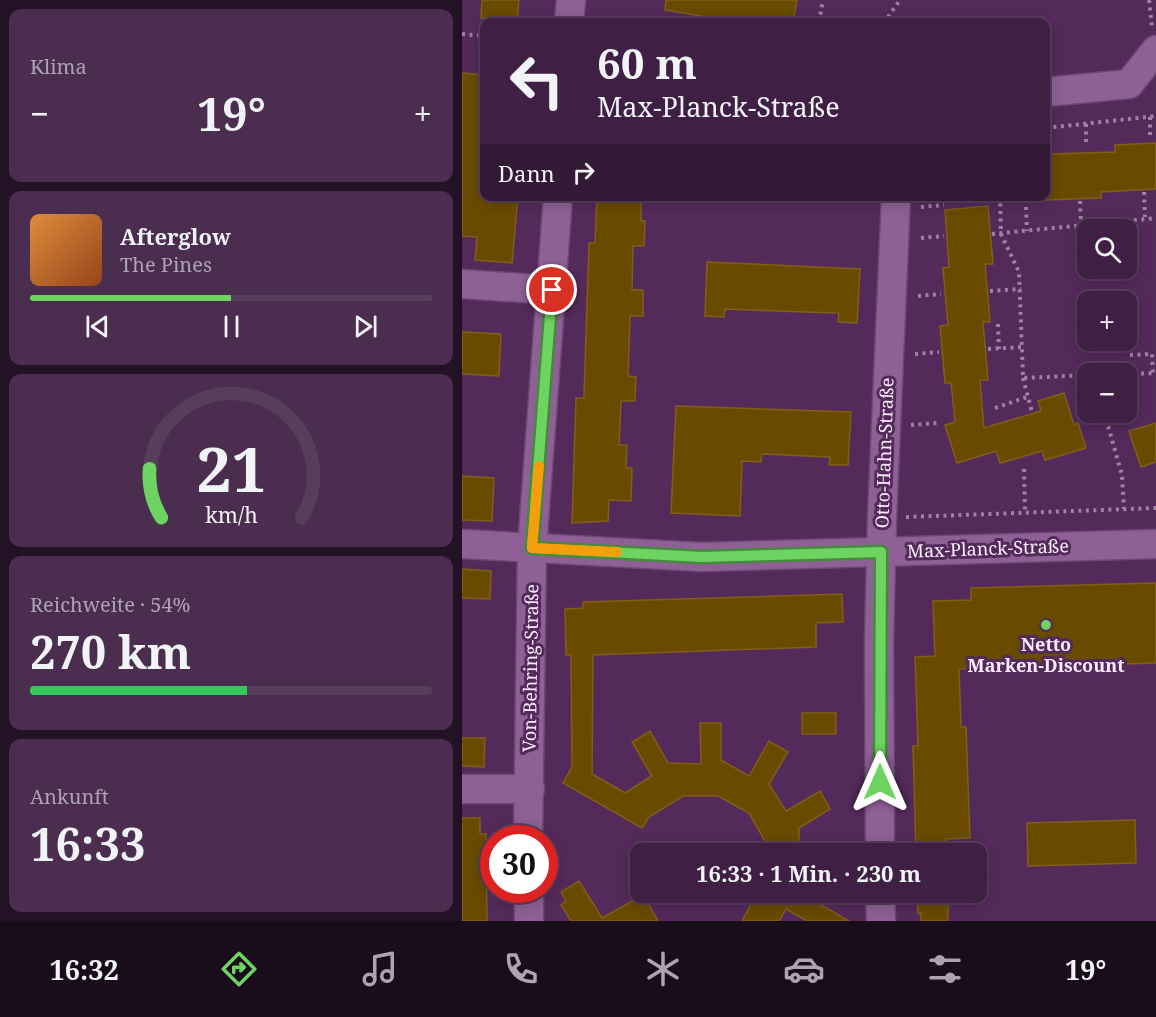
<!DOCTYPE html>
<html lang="de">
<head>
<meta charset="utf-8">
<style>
  :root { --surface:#3f2044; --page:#4a2d4f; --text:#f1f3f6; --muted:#ada3b2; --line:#583e5d; --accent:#6dd361 }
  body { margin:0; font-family:"Noto Serif",serif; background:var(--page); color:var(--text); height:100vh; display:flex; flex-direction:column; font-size:22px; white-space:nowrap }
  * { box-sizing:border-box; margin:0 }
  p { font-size:20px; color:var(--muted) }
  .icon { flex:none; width:33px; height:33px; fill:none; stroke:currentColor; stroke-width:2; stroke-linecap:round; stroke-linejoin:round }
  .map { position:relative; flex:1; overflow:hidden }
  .details { display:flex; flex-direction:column; gap:9px; padding:9px; background:#231225; width:462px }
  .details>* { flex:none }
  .top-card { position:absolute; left:18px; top:18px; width:570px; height:183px; border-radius:12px; box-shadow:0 3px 15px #0003,0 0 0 2px var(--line); background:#3f2044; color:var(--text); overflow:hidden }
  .tools { position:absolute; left:615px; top:219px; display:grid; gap:12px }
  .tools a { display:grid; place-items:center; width:60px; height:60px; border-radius:12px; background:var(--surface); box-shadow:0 3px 15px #0003,0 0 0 2px var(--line); font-size:30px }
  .speed { position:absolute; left:18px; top:825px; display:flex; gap:12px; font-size:30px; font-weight:700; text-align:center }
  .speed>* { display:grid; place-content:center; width:78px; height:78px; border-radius:50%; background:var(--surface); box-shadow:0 3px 15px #0003,0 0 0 2px var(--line); line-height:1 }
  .speed .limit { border:9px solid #d22; background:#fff; color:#111 }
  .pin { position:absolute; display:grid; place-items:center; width:51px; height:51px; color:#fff; margin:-26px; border:3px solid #fff; border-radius:50%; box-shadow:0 2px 6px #0007 }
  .me { position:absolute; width:66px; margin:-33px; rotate:0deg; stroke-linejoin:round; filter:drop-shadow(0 0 4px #0008) }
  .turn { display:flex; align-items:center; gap:21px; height:126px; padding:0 18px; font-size:27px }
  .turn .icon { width:78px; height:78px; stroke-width:2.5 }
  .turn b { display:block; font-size:42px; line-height:51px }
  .then { display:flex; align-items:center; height:57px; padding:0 18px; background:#0003; gap:12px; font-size:22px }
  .big { font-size:45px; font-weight:700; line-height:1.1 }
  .details .card { flex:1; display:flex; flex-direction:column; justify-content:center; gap:9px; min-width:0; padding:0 21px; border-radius:12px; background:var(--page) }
  .details .dial { align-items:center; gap:0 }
  .dial svg { height:156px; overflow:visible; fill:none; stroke:var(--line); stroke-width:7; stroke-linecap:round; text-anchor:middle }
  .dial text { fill:var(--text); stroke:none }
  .song { display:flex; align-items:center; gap:18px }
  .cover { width:72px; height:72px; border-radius:9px; background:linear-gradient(135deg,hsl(30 70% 55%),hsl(20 70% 35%)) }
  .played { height:6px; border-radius:3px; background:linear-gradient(90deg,var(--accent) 50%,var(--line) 50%) }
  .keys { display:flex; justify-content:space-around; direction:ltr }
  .heat { display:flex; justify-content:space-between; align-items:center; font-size:33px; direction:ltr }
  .charge { height:9px; border-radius:4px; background:linear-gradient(90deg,#34c759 54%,var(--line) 0) }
  .trip { position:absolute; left:168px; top:843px; width:357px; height:60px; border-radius:12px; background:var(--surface); box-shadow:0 3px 15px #0003,0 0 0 2px var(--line); font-weight:700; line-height:60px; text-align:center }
  .menu { display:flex; height:96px; justify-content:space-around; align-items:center; background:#190d1b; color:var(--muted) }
  .menu .icon { width:42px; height:42px }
  .menu .selected { color:var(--accent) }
  .menu b { font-size:27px; color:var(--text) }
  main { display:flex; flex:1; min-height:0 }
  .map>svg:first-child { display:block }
</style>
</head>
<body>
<main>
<section class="details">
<div class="card"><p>Klima</p>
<div class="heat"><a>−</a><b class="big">19°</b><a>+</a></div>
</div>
<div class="card">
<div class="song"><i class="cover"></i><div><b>Afterglow</b><p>The Pines</p></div></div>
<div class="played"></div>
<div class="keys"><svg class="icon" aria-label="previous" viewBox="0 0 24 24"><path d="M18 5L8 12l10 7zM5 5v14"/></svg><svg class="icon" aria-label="pause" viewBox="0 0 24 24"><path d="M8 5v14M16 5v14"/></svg><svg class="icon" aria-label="next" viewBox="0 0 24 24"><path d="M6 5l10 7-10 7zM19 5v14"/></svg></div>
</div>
<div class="card dial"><svg viewBox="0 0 100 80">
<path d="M14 69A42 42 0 1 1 86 69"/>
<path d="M14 69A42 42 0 0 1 8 44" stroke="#6dd361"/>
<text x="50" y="56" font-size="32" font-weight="700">21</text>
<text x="50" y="72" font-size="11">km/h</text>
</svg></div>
<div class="card"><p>Reichweite · 54%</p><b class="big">270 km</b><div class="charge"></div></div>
<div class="card"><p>Ankunft</p><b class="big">16:33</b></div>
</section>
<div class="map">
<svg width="694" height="921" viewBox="0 0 694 921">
  <rect width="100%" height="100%" fill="#542a5b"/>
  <g fill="#694b00" stroke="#815f16" stroke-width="1.5">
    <path d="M20,0H57L55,20L19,18Z"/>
    <path d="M204,0H335L331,22L282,19L281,22H274L203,10Z"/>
    <path d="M0,73L22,75V196H56L50,263L13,260L15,237L0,236Z"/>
    <path d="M694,143V189L639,192V198L584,200V161H589V154L653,152V145Z"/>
    <path d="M135,196H179V221H183L182,246H171L170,290H181V316H168L166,376L174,377L173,401H159L157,445H165L164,468H170L169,501L147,500L146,521L110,523L114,398H122L127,243H133Z"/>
    <path d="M526,206L531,264H523L528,322H521L526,380H518L522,428L579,411L576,401L602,393L612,425L616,423L624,448L583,460L580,451L538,463L534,451L495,463L483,425L493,422L489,383H483L478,326L486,325L481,268L487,267L483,210Z"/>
    <path d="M245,262L398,269L395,323L376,322L377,313L343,312L263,309L262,317L243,316Z"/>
    <path d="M0,332L39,334L37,376L0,374Z"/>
    <path d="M214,406L389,412L386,465H367L368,457L300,454L299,462L280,461L278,516L209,513Z"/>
    <path d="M694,423V462L679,467L667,431Z"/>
    <path d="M0,476L32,478L30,521L0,520Z"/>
    <path d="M0,569L29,571L28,599L0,598Z"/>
    <path d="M694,583V663L497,669L499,727H504L508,838L484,839V854H454L451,746H456L453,657L473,656L471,601L509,600V588Z"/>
    <path d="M380,594L381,622L354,623V647L131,655L130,774L163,793L190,776L170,742L188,731L206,763L239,764L238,723H259V760L287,776L307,741L326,752L307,784L324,811L358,791L368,809L337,828V854H304V843L287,813L256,796H221L187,817L180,828L101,783L110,767L109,655H104L103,609L121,608V602Z"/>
    <rect x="340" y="713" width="34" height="21"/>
    <path d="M0,738H23L22,767L0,766Z"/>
    <path d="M0,818H18V834H24L25,921H0Z"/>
    <path d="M673,820L674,863L566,866L565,823Z"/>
    <path d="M117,881L140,918L181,895L196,921H109L99,905L104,901L99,892Z"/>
    <path d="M295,892H337L387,921H345L324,909L317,921H280Z"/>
    <path d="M455,892H486V921H459V913L456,914Z"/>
  </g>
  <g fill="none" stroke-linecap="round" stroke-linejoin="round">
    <g stroke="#6b4871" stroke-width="31">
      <g id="minor">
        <path d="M107,22L109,0"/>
        <path d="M584,92L667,84L694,50"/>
        <path d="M0,284L90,290"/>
        <path d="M0,544L240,557L694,544"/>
        <path d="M0,789H68"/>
        <path d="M66,838L70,548L96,196"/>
        <path d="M418,854L417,642L420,518L434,196"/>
        <path d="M67,890V921"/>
        <path d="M418,892L419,921"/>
      </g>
    </g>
    <g stroke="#9f81a4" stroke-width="4" stroke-dasharray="3 4.5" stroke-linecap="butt">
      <path d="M687,0L690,27"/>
      <path d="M426,17L438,0"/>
      <path d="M357,22L361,0"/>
      <path d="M0,34L22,36"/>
      <path d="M688,117V137"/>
      <path d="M624,124V146"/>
      <path d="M584,128L694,116"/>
      <path d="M682,192L683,217"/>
      <path d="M538,196L539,234L557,272L561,378L626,375"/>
      <path d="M618,201L619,224"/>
      <path d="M459,207L482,205"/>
      <path d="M564,207L565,231"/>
      <path d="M530,234L694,218"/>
      <path d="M459,238L482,236"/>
      <path d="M528,291L559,289"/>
      <path d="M456,296L479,294"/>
      <path d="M536,324L537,349"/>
      <path d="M526,349L561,347"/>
      <path d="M453,354L477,352"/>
      <path d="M668,355L690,354L691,373"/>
      <path d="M664,374L694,373"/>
      <path d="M561,378L570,412"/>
      <path d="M533,408L565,397"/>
      <path d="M642,412L660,475L662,509"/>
      <path d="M449,425L475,423"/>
      <path d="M562,469L563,513"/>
      <path d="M444,517L694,508"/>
    </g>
    <use href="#minor" stroke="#8e6096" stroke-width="28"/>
  </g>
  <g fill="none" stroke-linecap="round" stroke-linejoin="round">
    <g stroke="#47893f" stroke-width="15">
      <path id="route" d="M90,290L70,548L240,557L419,552L418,782"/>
    </g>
    <use href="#route" stroke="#6dd361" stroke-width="10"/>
    <path stroke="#f59e0b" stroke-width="10" d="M77,466L70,548L155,552"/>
  </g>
  <circle fill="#6dd361" stroke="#542a5b" stroke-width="2" cx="584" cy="625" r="6"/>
  <g text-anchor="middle" stroke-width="6" stroke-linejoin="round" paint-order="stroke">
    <g font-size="18" fill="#fbecfe" stroke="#542a5b">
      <text transform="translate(423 453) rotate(-88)" y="6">Otto-Hahn-Straße</text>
      <text transform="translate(526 549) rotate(-2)" y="6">Max-Planck-Straße</text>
      <text transform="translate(69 668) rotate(-89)" y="6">Von-Behring-Straße</text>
    </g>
    <g font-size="18" font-weight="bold" fill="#fbecfe" stroke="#542a5b">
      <text x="584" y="651">Netto<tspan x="584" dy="21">Marken-Discount</tspan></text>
    </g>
  </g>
</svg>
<div class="tools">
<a><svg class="icon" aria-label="search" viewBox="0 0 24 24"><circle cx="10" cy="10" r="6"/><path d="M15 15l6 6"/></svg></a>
<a>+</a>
<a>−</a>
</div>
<div class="speed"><div class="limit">30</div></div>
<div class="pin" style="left:90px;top:290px;background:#d93025"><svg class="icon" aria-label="arrive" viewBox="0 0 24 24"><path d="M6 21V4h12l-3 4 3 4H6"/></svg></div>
<svg class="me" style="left:418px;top:782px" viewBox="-20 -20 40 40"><path d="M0-17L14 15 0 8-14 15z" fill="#6dd361" stroke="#fff" stroke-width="4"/></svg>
<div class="trip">16:33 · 1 Min. · 230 m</div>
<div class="top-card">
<div class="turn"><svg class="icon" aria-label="left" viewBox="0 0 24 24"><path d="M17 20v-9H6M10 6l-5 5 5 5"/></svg><div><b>60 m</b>Max-Planck-Straße</div></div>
<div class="then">Dann<svg class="icon" aria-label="right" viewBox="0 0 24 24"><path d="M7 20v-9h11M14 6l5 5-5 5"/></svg></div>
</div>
</div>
</main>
<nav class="menu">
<b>16:32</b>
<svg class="icon selected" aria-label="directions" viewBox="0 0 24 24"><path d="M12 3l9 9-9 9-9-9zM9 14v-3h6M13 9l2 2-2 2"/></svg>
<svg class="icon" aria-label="music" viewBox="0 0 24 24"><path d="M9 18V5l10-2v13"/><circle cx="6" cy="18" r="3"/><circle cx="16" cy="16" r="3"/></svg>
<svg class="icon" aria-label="phone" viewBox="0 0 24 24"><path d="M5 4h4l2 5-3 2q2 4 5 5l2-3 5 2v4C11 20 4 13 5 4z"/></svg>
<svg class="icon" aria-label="climate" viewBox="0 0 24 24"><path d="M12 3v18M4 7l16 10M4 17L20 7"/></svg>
<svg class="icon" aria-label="car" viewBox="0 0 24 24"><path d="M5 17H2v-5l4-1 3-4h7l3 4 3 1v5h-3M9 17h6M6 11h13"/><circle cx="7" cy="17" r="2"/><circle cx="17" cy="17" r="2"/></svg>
<svg class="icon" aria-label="filters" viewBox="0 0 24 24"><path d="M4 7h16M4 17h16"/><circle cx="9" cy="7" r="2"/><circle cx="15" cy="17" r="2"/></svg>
<b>19°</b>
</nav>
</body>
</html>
